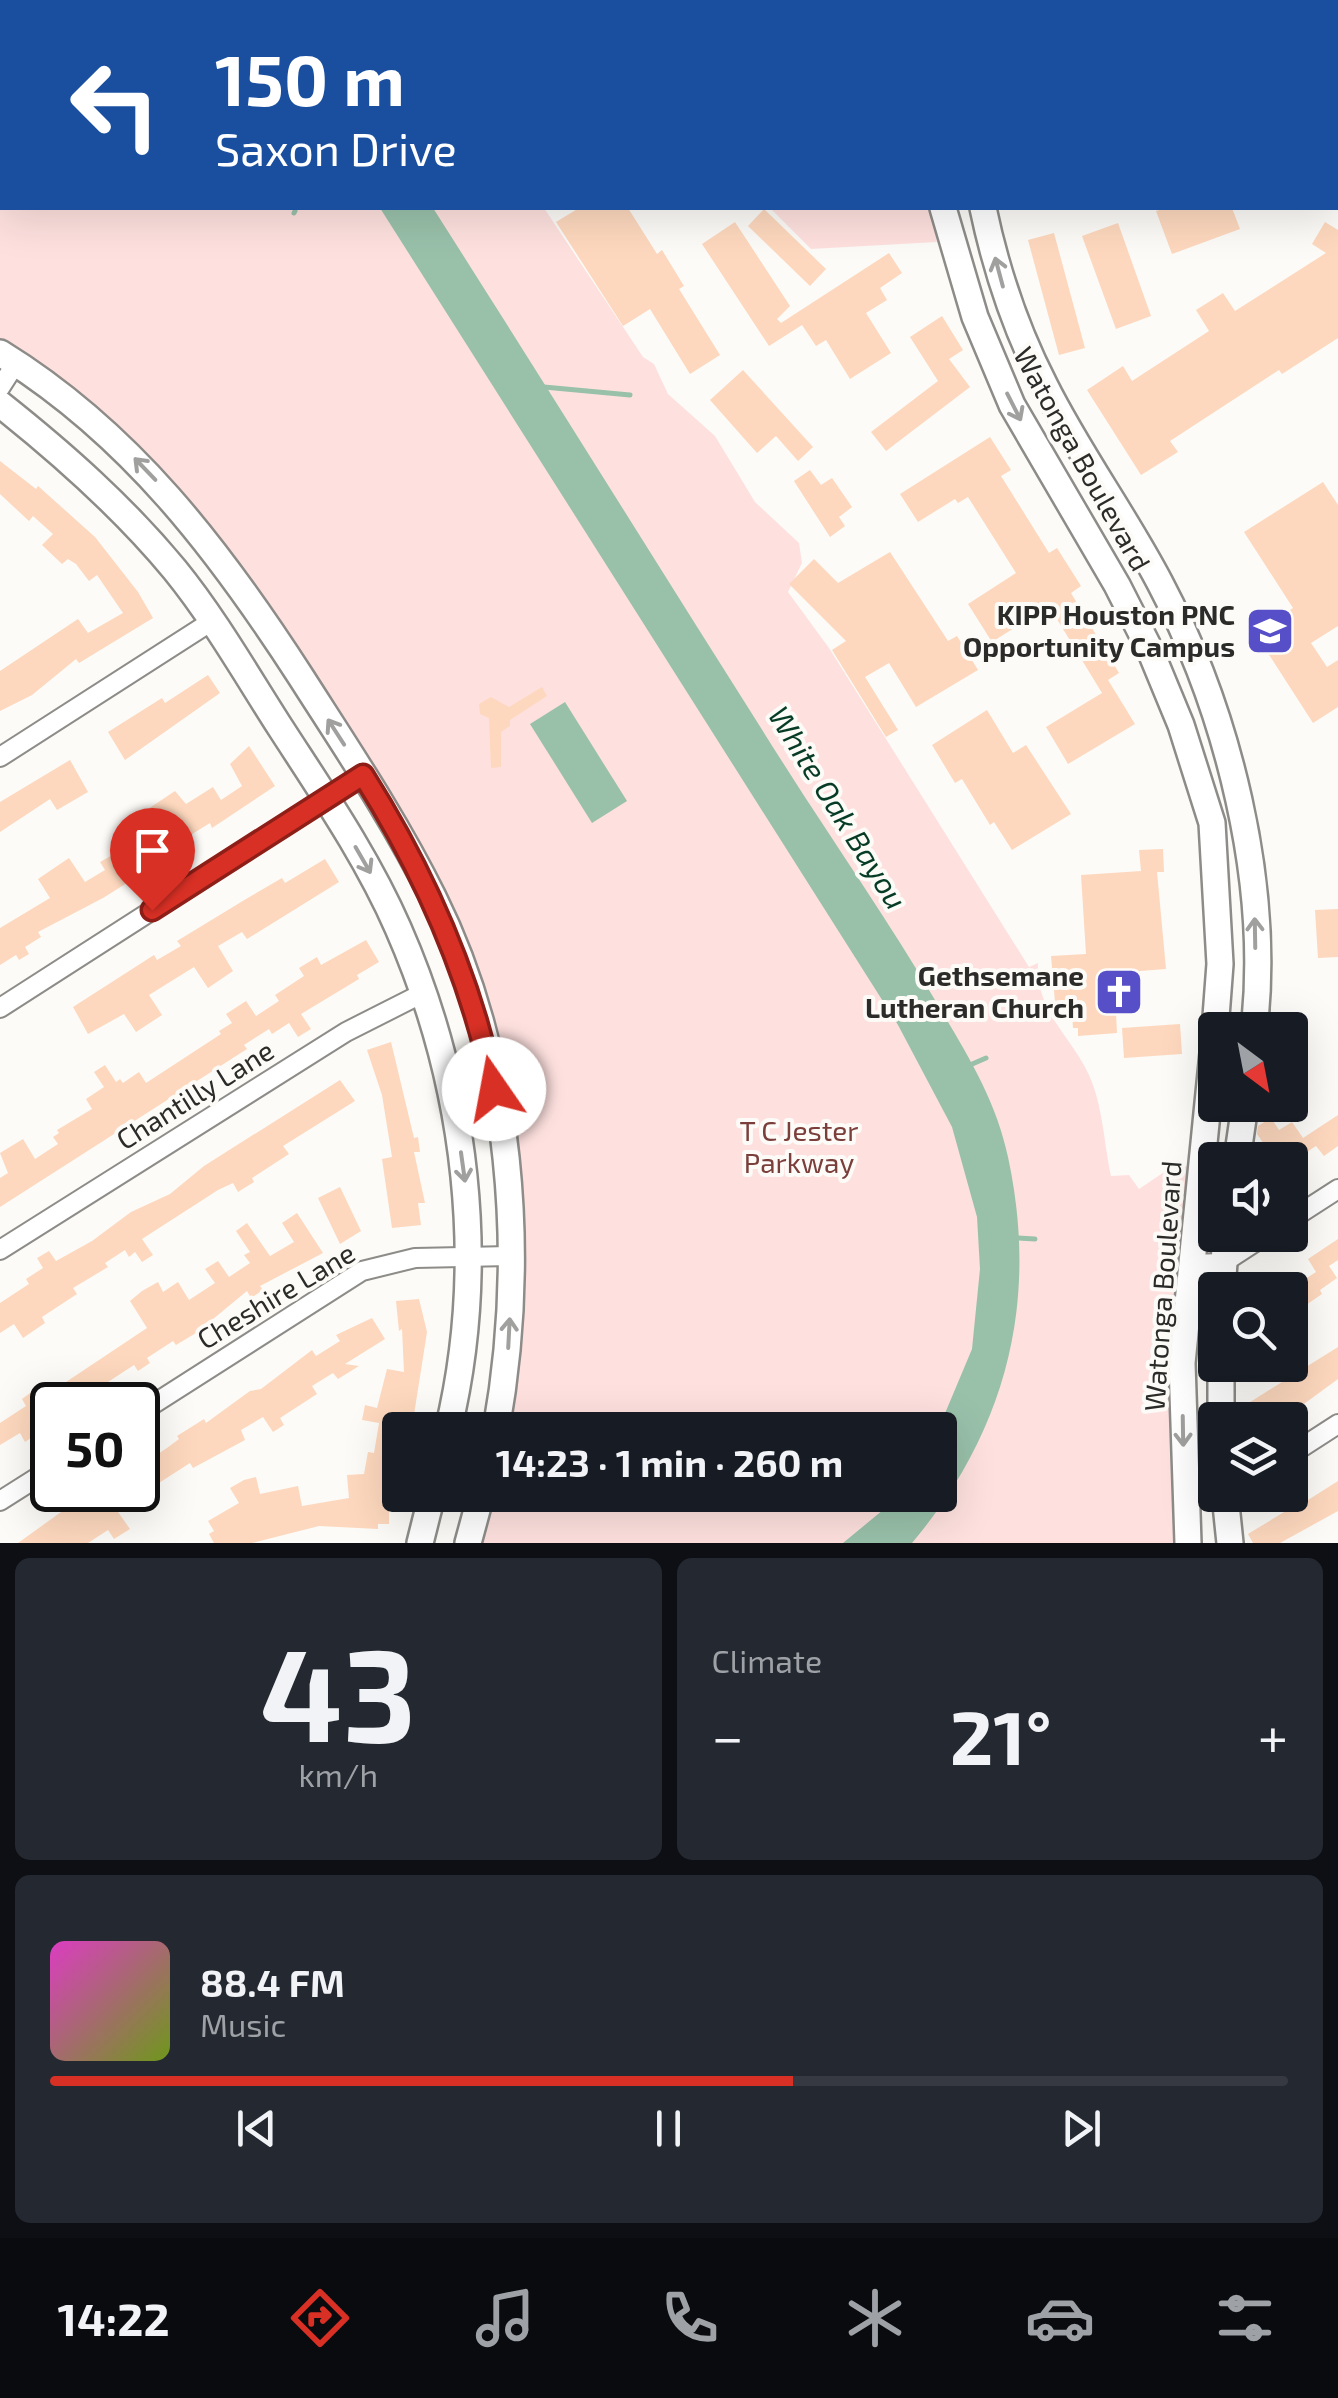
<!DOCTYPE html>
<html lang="en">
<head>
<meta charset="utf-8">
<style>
  :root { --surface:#171b24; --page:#242831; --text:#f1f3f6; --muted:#9ea1a6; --line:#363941; --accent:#d93025 }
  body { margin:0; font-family:"Exo 2",sans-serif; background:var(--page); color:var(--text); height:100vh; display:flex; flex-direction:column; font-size:38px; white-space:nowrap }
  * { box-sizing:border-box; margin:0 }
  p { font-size:32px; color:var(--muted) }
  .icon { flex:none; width:55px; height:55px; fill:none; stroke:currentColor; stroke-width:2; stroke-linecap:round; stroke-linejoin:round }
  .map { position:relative; height:1543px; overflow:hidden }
  .drawer { display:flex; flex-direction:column; gap:15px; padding:15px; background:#0d0f14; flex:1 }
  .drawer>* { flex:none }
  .banner { position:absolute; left:0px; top:0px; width:1340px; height:210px; box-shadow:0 10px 40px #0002; background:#1a4fa0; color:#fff; overflow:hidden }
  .needle { width:65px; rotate:148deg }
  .buttons { position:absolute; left:1198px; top:1012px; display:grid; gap:20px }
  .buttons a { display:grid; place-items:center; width:110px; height:110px; border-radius:10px; background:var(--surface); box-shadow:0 10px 40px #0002; font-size:50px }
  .speed { position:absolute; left:30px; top:1382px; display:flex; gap:20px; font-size:50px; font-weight:700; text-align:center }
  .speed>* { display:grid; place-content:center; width:130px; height:130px; border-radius:50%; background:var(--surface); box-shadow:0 10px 40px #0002; line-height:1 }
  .speed .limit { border:5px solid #111; border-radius:15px; background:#fff; color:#111 }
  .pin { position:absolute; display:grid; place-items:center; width:85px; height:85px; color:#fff; margin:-102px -42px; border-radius:50% 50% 50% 0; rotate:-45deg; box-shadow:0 0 10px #0007 }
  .pin .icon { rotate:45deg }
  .me { position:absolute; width:110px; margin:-55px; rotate:348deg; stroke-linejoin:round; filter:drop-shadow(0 0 8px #0008) }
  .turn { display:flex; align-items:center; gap:35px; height:210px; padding:0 50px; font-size:45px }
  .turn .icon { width:130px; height:130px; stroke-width:2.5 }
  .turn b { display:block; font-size:70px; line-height:85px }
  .big { font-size:75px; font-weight:700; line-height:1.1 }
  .drawer .tile { flex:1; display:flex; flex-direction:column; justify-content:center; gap:15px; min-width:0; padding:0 35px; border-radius:15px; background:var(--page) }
  .drawer .dial { align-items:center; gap:0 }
  .dial b { font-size:130px; line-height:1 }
  .song { display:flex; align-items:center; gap:30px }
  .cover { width:120px; height:120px; border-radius:15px; background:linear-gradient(135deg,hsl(310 70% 55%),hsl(80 70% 35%)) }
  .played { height:10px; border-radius:5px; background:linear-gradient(90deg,var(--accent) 60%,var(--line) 60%) }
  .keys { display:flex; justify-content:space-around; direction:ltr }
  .heat { display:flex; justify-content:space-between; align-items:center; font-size:55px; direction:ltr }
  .drawer .tiles { flex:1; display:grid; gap:15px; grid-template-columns:1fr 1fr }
  .tile:last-child { grid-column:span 2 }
  .trip { position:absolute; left:382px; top:1412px; width:575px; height:100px; border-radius:10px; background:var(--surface); box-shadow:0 10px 40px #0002; font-weight:700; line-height:100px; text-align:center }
  .dock { display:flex; height:160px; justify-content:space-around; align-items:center; background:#090b0e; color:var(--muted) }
  .dock .icon { width:70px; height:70px }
  .dock .on { color:var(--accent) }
  .dock b { font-size:45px; color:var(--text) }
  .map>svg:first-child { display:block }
</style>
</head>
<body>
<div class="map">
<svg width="1338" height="1543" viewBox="0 0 1338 1543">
  <rect width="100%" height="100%" fill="#fcfbf7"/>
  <g fill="#fee1df">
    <path d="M0,0L763,2H2V208H544L643,357L654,364L668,394L715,436L755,502L799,543L802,563L788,592L829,648L1029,967L1038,963C1036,1013 1070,1034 1089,1075C1103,1106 1104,1143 1111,1176L1129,1175L1139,1189L1173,1166H1191L1178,1543H476L489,1495H940V1430H505L518,1328L466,964L251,587L0,345Z"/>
    <path d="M770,208H931L937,242L811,249Z"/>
  </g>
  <g fill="#99c1aa">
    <path d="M380,208H433C551,393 667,580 785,766C836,846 890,923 938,1005C967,1054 996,1100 1008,1157C1039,1301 1007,1430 912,1543H843L883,1510L893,1495H940L938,1430L972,1349L980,1269L977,1217L952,1127L898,1025Z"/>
    <path d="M565,702L627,801L592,823L530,724Z"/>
  </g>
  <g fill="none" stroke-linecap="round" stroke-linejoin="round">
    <g stroke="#99c1aa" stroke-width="5">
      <path d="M633,0L636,2"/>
      <path d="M323,2L327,0"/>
      <path d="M1255,2L1256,0"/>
      <path d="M294,213L295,211"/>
      <path d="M544,387L630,395"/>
      <path d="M970,1065L986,1058"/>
      <path d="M1018,1238L1035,1239"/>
    </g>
  </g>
  <g fill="#fdd8be">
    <path d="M579,208H628L657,254L662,250L684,286L679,289L720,355L690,374L650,309L623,326L556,222Z"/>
    <path d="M1166,208H1232L1240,229L1172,254L1156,211Z"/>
    <path d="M764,209L826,269L810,286L748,226Z"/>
    <path d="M735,222L790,306L777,319L781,323L889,253L902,273L880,288L887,300L866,313L891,353L850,379L826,340L816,346L802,325L769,346L702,244Z"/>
    <path d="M1325,222L1338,230V338L1282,374L1279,370L1170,441L1178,452L1141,475L1087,390L1123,366L1132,381L1209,331L1196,310L1223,293L1235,311L1326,253L1312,244Z"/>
    <path d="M1118,223L1151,316L1116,329L1082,236Z"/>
    <path d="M1054,233L1085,348L1059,355L1028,240Z"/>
    <path d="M942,316L963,350L949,359L970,387L886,451L871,432L938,381L910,337Z"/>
    <path d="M743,370L813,447L798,461L776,436L757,453L710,400Z"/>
    <path d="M990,437L1011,470L1001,476L1049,553L1057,548L1081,586L1071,593L1119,673L1108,680L1135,724L1068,764L1046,727L1102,693L1049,606L992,642L968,604L1016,573L968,497L958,503L955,499L918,522L900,494Z"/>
    <path d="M0,461L36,489L38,486L95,537L138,592L153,618L79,663L76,659L32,695L0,711V671L78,619L88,633L123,613L97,575L89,581L76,564L68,559L62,564L42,545L53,534L33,516L29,521L0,494Z"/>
    <path d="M810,470L821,485L832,478L852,507L839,517L845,526L830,537L794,481Z"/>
    <path d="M1323,482L1338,505V626L1311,643L1327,667L1338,660V707L1313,723L1255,633L1293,608L1244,532Z"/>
    <path d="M890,552L948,641L957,636L978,670L916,707L889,663L865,677L898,730L886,737L832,650L846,641L789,584L814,559L838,583Z"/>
    <path d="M208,675L220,693L125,760L108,732L162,698L165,703Z"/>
    <path d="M542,687L547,696L510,720V726L501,732V767L491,768L489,718L480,714L479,704L491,697L509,707Z"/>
    <path d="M987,710L1013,753L1026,745L1071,814L1012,850L994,822L990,825L962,779L955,783L932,745Z"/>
    <path d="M249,746L275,786L212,828L210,823L189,836L167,852L170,856L103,898L38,932L41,937L25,947L29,954L19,960L16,955L0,965V928L50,898L38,879L69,858L85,882L105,870L100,862L141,839L135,830L154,817L148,809L175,791L186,804L213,787L221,800L242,786L230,764Z"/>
    <path d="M70,760L88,792L57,810L50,799L0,832V802Z"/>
    <path d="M1163,849L1164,872H1157L1166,969L1114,973L1117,1033L1078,1036V1028H1073L1071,1001L1055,1002L1051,956L1086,954L1081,875L1141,871L1139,850Z"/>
    <path d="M325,859L339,882L247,939L242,932L218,946L233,971L208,988L194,967L149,995L162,1015L136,1032L124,1014L88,1034L73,1007L154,955L157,960L181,946L177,941L246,899L282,878L285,883Z"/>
    <path d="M1338,909V957L1318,958L1315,910Z"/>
    <path d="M366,940L379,962L357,975L359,979L301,1014L311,1029L298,1037L289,1023L272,1034L269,1029L244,1045L247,1049L0,1207V1178L8,1173L0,1153L23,1139L35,1159L58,1144L53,1137L59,1133L57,1130L92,1109L86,1099L104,1087L94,1072L105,1065L116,1082L120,1079L123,1083L139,1072L146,1083L221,1034L219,1031L232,1023L226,1014L246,1001L256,1016L279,1001L275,995L304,976L299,968L317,957L321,965Z"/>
    <path d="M1180,1024L1182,1054L1124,1058L1122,1028Z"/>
    <path d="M391,1042L414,1138L418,1137L420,1152H414L425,1203H418L421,1225L392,1228L382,1159L392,1157L382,1095L367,1050Z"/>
    <path d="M340,1080L355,1101L283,1146L289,1154L252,1178L254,1182L238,1192L233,1183L218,1190L142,1239L153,1255L142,1262L135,1252L129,1257L125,1250L105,1263L108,1267L73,1288L77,1294L42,1317L45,1323L23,1338L14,1324L0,1333V1303L29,1284L26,1279L43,1268L37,1258L49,1251L56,1261L92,1241L131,1212L170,1194L204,1166Z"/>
    <path d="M1338,1115V1146L1324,1156L1316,1146L1295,1160H1275L1257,1134L1258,1126L1271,1118L1279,1130L1292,1122L1303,1138Z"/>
    <path d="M340,1187L361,1231L340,1244L318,1198Z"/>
    <path d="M297,1213L323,1253L260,1286L263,1290L251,1298L247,1291L196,1333L176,1345L173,1341L147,1358L150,1363L138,1371L134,1365L108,1382L111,1388L100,1395L98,1391L77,1405H52V1424L25,1442L20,1433L0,1445V1423L26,1406L22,1399L33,1391L39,1400L147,1328L130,1301L142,1291L158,1282L163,1292L178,1282L189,1300L215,1283L205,1269L218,1261L229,1277L250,1263L244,1255L250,1252L236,1231L247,1223L270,1256L294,1242L282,1223Z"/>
    <path d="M1338,1239V1260L1329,1266L1337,1278L1320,1290L1322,1294L1290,1316V1289L1316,1272L1308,1259Z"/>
    <path d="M419,1299L427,1332L413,1421L407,1420L405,1428L400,1427L395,1501H389V1524H378V1529L319,1526L252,1543H214L209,1534L214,1531L208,1521L239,1503L230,1488L244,1480L256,1477L260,1494L298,1486L302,1506L349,1498L347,1475L364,1474L368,1452L374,1453L379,1423L362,1420L365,1405L377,1408L387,1369L404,1372L402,1329L399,1331L396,1301Z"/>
    <path d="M372,1318L385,1339L345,1364L359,1366L338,1379L333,1373L312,1386L317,1394L280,1418L284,1425L273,1432L263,1417L241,1430L245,1440L193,1468L190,1463L134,1499L118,1512L130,1529L114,1539L108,1530L88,1543H18L68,1507L61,1497L71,1490H77L83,1499L97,1490H138V1467L167,1448L179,1439L177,1436L204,1419L206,1423L250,1391L261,1389L312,1350L316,1356L340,1341L336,1335Z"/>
    <path d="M1338,1347V1379L1297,1409L1302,1418L1292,1425L1286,1416L1279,1420H1258L1247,1404Z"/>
    <path d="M1338,1481V1511L1280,1543H1253L1248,1534L1294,1506L1292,1501L1304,1494L1308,1500Z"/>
  </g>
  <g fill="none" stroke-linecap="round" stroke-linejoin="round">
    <g stroke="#8d8c88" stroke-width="22">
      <g id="street">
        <path d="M0,388L16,363"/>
        <path d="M0,757L212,621"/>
        <path d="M0,1008L363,775"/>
        <path d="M1290,1220L1338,1189"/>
        <path d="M0,1250L346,1032L423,993"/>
        <path d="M1189,1264L1223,1263L1266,1235"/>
        <path d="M138,1414L362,1271L415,1258L513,1256"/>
        <path d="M1290,1455L1338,1424"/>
        <path d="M0,1501L52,1468"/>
      </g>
    </g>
    <g stroke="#8d8c88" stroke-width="30">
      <g id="secondary">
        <path d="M902,0V2"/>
        <path d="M943,0V2"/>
        <path d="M943,208L975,317L1012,405L1117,585L1150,650L1181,725L1212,823L1220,964L1215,1030"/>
        <path d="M983,208C996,270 1016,330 1045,386C1079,454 1125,516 1160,583C1228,712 1271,883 1254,1030"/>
        <path d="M0,353C130,433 219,550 301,677C347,749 395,820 433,897C513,1057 527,1257 496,1430"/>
        <path d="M0,404C63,454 123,507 175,570C214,618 246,674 280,727C322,792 367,857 398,928C467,1085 488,1264 448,1430"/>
        <path d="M1237,1160L1245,1105"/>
        <path d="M1222,1290L1226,1235"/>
        <path d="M1221,1420V1365"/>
        <path d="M1225,1495L1230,1543"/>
        <path d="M420,1543L432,1495"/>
        <path d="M468,1543L481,1495"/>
        <path d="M1188,1543L1182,1363L1215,1033"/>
      </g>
    </g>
    <use href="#street" stroke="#fff" stroke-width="18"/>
    <use href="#secondary" stroke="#fff" stroke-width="25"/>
    <g stroke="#40403e" stroke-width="9">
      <path id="rail" d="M1128,0L1132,2"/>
    </g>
    <use href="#rail" stroke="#fcfbf7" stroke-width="5" stroke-dasharray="15" stroke-linecap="butt"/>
  </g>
  <defs><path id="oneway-shaft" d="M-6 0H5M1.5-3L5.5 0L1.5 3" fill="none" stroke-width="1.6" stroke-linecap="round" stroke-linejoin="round" transform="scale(2.5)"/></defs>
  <g stroke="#a0a09f">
    <use href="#oneway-shaft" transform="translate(999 272) rotate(-105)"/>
    <use href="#oneway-shaft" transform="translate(1014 407) rotate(63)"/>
    <use href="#oneway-shaft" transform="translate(145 469) rotate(-134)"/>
    <use href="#oneway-shaft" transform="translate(336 732) rotate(-123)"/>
    <use href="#oneway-shaft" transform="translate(363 860) rotate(60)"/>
    <use href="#oneway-shaft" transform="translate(1255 933) rotate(-91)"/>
    <use href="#oneway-shaft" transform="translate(463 1167) rotate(82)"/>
    <use href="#oneway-shaft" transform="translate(509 1333) rotate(-87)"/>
    <use href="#oneway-shaft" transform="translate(1183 1431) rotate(89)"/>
  </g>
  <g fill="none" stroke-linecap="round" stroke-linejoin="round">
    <g stroke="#8d1f18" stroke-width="25">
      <path id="route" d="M152,910L363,775C425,873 470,975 494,1089"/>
    </g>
    <use href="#route" stroke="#d93025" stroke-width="18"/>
  </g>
  <defs>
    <g id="school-square" transform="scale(2.5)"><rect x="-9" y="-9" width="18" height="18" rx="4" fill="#574fc7" stroke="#fcfbf7"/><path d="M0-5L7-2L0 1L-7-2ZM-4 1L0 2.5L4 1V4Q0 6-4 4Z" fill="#fff"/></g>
    <g id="church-square" transform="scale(2.5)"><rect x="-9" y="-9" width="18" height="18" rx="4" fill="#574fc7" stroke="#fcfbf7"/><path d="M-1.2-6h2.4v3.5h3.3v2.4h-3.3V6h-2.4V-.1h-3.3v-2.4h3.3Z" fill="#fff"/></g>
  </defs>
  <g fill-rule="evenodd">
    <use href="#school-square" x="1270" y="631"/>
    <use href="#church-square" x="1119" y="992"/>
  </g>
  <g text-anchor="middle" stroke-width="8" stroke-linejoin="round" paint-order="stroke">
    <g font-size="28" fill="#2b2b29" stroke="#fcfbf7">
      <text transform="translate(1082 459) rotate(61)" y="10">Watonga Boulevard</text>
      <text transform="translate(195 1095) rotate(-32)" y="10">Chantilly Lane</text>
      <text transform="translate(1163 1286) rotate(-86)" y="10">Watonga Boulevard</text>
      <text transform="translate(276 1296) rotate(-31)" y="10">Cheshire Lane</text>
    </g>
    <g font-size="28" font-weight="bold" fill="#2b2b29" stroke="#fcfbf7" text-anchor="end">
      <text x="1235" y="625">KIPP Houston PNC<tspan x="1235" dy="32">Opportunity Campus</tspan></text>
      <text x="1084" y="986">Gethsemane<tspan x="1084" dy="32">Lutheran Church</tspan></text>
    </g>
    <g font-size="28" fill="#7a3e3b" stroke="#fcfbf7">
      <text x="799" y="1141">T C Jester<tspan x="799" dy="32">Parkway</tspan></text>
    </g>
    <g font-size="30" font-style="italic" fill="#063c26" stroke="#fcfbf7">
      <text transform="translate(837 808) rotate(58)" y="10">White Oak Bayou</text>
    </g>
  </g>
</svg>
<div class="buttons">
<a><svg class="needle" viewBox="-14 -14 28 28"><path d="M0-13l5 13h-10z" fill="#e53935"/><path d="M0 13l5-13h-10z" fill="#9ea1a6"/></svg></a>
<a><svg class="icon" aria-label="sound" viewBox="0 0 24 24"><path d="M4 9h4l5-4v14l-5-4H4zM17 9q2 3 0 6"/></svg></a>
<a><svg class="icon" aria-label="search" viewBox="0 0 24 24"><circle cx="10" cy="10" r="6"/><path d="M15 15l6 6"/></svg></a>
<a><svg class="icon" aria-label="layers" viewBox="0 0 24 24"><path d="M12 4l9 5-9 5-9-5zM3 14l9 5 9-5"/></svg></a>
</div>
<div class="speed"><div class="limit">50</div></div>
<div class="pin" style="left:152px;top:910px;background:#d93025"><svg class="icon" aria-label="arrive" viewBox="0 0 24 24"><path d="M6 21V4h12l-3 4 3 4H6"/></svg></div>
<svg class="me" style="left:494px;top:1089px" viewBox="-20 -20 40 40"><circle r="19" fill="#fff"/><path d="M0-13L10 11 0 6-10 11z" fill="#d93025"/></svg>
<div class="trip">14:23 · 1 min · 260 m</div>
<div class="banner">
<div class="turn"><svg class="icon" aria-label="left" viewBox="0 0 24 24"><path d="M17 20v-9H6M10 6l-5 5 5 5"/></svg><div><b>150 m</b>Saxon Drive</div></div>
</div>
</div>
<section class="drawer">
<div class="tiles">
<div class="tile dial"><b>43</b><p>km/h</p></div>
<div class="tile"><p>Climate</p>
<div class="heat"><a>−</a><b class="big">21°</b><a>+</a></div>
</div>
<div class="tile">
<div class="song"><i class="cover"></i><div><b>88.4 FM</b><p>Music</p></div></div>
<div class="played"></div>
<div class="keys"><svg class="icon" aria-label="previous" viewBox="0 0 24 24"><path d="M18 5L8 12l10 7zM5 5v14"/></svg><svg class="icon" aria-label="pause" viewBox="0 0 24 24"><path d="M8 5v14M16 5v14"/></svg><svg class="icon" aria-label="next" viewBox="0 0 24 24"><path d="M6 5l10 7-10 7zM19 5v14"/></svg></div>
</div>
</div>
</section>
<nav class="dock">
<b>14:22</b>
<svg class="icon on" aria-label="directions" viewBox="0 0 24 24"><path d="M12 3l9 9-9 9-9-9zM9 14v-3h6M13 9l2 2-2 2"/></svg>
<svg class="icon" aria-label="music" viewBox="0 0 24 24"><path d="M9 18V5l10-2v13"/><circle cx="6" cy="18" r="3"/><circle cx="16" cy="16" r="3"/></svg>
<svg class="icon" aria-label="phone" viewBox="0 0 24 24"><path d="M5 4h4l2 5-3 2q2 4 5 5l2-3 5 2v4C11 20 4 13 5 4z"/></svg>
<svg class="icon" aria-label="climate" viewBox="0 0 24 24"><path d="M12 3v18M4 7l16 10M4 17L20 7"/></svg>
<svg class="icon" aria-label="car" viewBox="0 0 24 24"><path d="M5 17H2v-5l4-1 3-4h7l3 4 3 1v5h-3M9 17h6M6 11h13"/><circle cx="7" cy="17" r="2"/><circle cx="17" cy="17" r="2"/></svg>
<svg class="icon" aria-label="filters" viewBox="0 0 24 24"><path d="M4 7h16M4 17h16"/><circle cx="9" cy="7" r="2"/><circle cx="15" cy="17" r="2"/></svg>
</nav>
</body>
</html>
